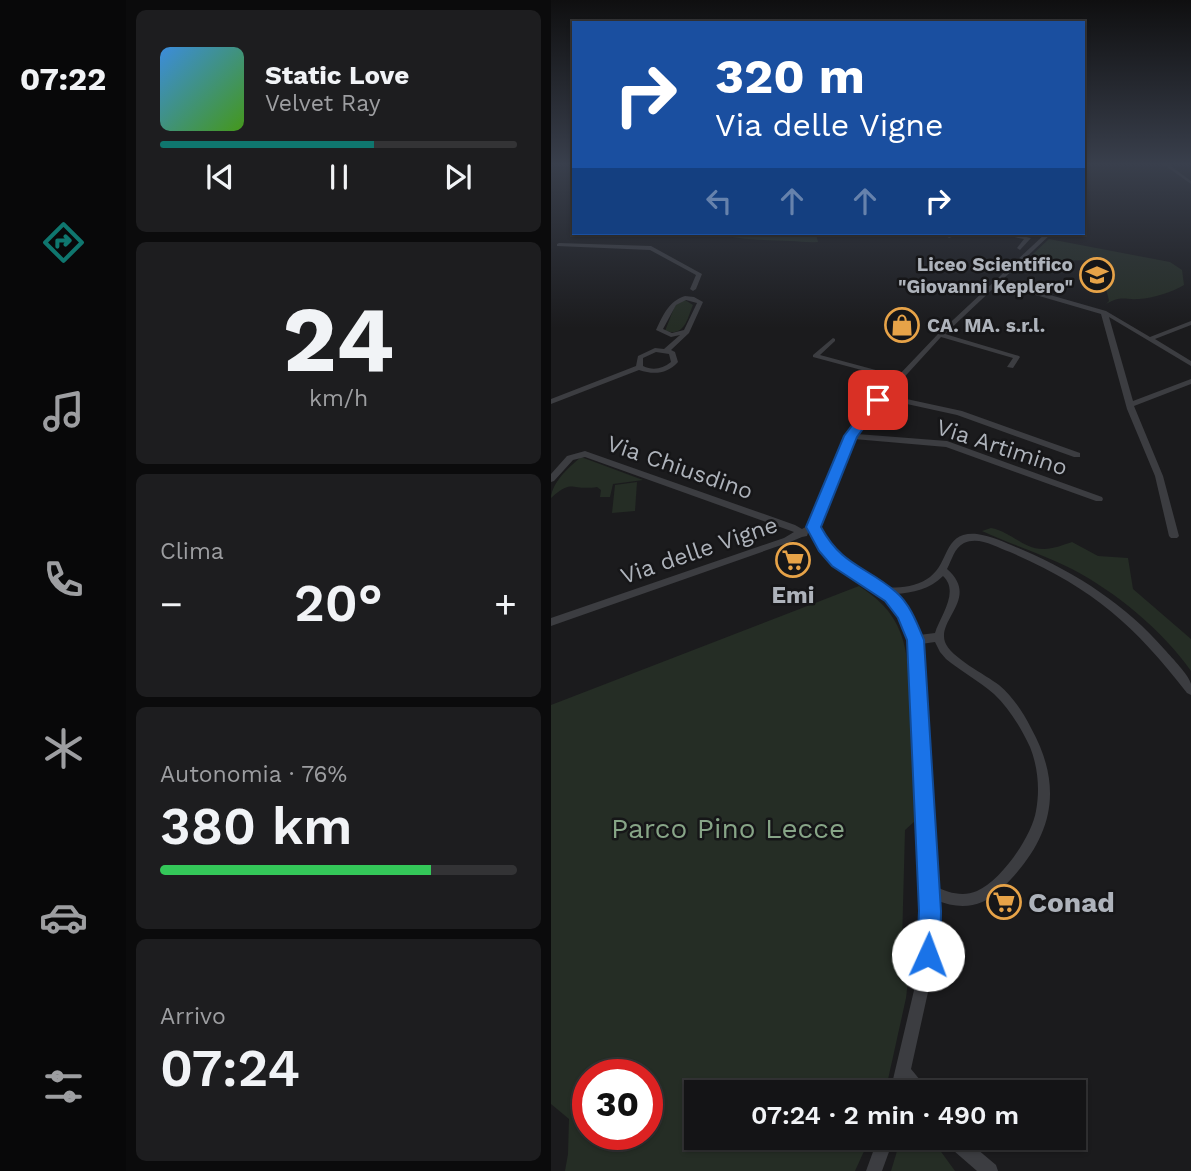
<!DOCTYPE html>
<html lang="it">
<head>
<meta charset="utf-8">
<style>
  :root { --surface:#141416; --page:#1d1d1f; --text:#f1f3f6; --muted:#9d9ea1; --line:#333335; --accent:#0f766e }
  body { margin:0; font-family:"Work Sans",sans-serif; background:var(--page); color:var(--text); height:100vh; display:flex; flex-direction:column; font-size:26px; white-space:nowrap }
  * { box-sizing:border-box; margin:0 }
  p { font-size:23px; color:var(--muted) }
  .icon { flex:none; width:38px; height:38px; fill:none; stroke:currentColor; stroke-width:2; stroke-linecap:round; stroke-linejoin:round }
  .map { position:relative; flex:1; overflow:hidden }
  .sheet { display:flex; flex-direction:column; gap:10px; padding:10px; background:#0b0b0c; width:425px }
  .sheet>* { flex:none }
  .guide { position:absolute; left:21px; top:21px; width:513px; height:214px; border-radius:0px; box-shadow:0 2px 5px #0004,0 0 0 2px var(--line); background:#1a4fa0; color:#fff; overflow:hidden }
  .speed { position:absolute; left:21px; top:1059px; display:flex; gap:14px; font-size:35px; font-weight:700; text-align:center }
  .speed>* { display:grid; place-content:center; width:91px; height:91px; border-radius:50%; background:var(--surface); box-shadow:0 2px 5px #0004,0 0 0 2px var(--line); line-height:1 }
  .speed .limit { border:10px solid #d22; background:#fff; color:#111 }
  .pin { position:absolute; display:grid; place-items:center; width:60px; height:60px; color:#fff; margin:-30px; border-radius:14px; box-shadow:0 4px 10px #0006 }
  .me { position:absolute; width:77px; margin:-38px; rotate:2deg; stroke-linejoin:round; filter:drop-shadow(0 0 5px #0008) }
  .turn { display:flex; align-items:center; gap:24px; height:147px; padding:0 28px; font-size:32px }
  .turn .icon { width:91px; height:91px; stroke-width:2.5 }
  .turn b { display:block; font-size:49px; line-height:60px }
  .lanes { display:flex; align-items:center; height:66px; padding:0 28px; background:#0003; justify-content:center; gap:35px; direction:ltr }
  .lanes .off { opacity:.35 }
  .big { font-size:52px; font-weight:600; line-height:1.1 }
  .sheet .card { flex:1; display:flex; flex-direction:column; justify-content:center; gap:10px; min-width:0; padding:0 24px; border-radius:10px; background:var(--page) }
  .sheet .dial { align-items:center; gap:0 }
  .dial b { font-size:91px; line-height:1 }
  .song { display:flex; align-items:center; gap:21px }
  .cover { width:84px; height:84px; border-radius:10px; background:linear-gradient(135deg,hsl(210 70% 55%),hsl(100 70% 35%)) }
  .played { height:7px; border-radius:4px; background:linear-gradient(90deg,var(--accent) 60%,var(--line) 60%) }
  .keys { display:flex; justify-content:space-around; direction:ltr }
  .heat { display:flex; justify-content:space-between; align-items:center; font-size:38px; direction:ltr }
  .charge { height:10px; border-radius:5px; background:linear-gradient(90deg,#34c759 76%,var(--line) 0) }
  .trip { position:absolute; left:133px; top:1080px; width:402px; height:70px; border-radius:0px; background:var(--surface); box-shadow:0 2px 5px #0004,0 0 0 2px var(--line); font-weight:600; line-height:70px; text-align:center }
  main { display:flex; flex:1; min-height:0 }
  .menu { display:flex; flex-direction:column; width:126px; justify-content:space-around; align-items:center; background:#080809; color:var(--muted) }
  .menu .icon { width:49px; height:49px }
  .menu .active { color:var(--accent) }
  .menu b { font-size:32px; color:var(--text) }
  .map>svg:first-child { display:block }
</style>
</head>
<body>
<main>
<nav class="menu">
<b>07:22</b>
<svg class="icon active" aria-label="directions" viewBox="0 0 24 24"><path d="M12 3l9 9-9 9-9-9zM9 14v-3h6M13 9l2 2-2 2"/></svg>
<svg class="icon" aria-label="music" viewBox="0 0 24 24"><path d="M9 18V5l10-2v13"/><circle cx="6" cy="18" r="3"/><circle cx="16" cy="16" r="3"/></svg>
<svg class="icon" aria-label="phone" viewBox="0 0 24 24"><path d="M5 4h4l2 5-3 2q2 4 5 5l2-3 5 2v4C11 20 4 13 5 4z"/></svg>
<svg class="icon" aria-label="climate" viewBox="0 0 24 24"><path d="M12 3v18M4 7l16 10M4 17L20 7"/></svg>
<svg class="icon" aria-label="car" viewBox="0 0 24 24"><path d="M5 17H2v-5l4-1 3-4h7l3 4 3 1v5h-3M9 17h6M6 11h13"/><circle cx="7" cy="17" r="2"/><circle cx="17" cy="17" r="2"/></svg>
<svg class="icon" aria-label="filters" viewBox="0 0 24 24"><path d="M4 7h16M4 17h16"/><circle cx="9" cy="7" r="2"/><circle cx="15" cy="17" r="2"/></svg>
</nav>
<section class="sheet">
<div class="card">
<div class="song"><i class="cover"></i><div><b>Static Love</b><p>Velvet Ray</p></div></div>
<div class="played"></div>
<div class="keys"><svg class="icon" aria-label="previous" viewBox="0 0 24 24"><path d="M18 5L8 12l10 7zM5 5v14"/></svg><svg class="icon" aria-label="pause" viewBox="0 0 24 24"><path d="M8 5v14M16 5v14"/></svg><svg class="icon" aria-label="next" viewBox="0 0 24 24"><path d="M6 5l10 7-10 7zM19 5v14"/></svg></div>
</div>
<div class="card dial"><b>24</b><p>km/h</p></div>
<div class="card"><p>Clima</p>
<div class="heat"><a>−</a><b class="big">20°</b><a>+</a></div>
</div>
<div class="card"><p>Autonomia · 76%</p><b class="big">380 km</b><div class="charge"></div></div>
<div class="card"><p>Arrivo</p><b class="big">07:24</b></div>
</section>
<div class="map">
<svg width="640" height="1171" viewBox="0 0 640 1171">
  <rect width="100%" height="100%" fill="#1b1b1d"/>
  <g fill="#252d25" fill-rule="evenodd">
    <path d="M162,233H258L265,234L267,242C256,243 249,241 239,241C212,240 189,240 162,233Z"/>
    <path d="M498,239L619,262L631,270L633,285C622,292 602,298 588,299C572,300 571,295 555,304L558,301L555,288L559,283L553,282L548,264L545,260L499,261L482,254Z"/>
    <path d="M134,300L142,305C136,319 134,337 114,331L125,303Z"/>
    <path d="M30,457L92,480L62,484L59,497H49L50,490L46,487C19,491 22,478 0,498C1,482 18,467 30,457Z"/>
    <path d="M86,482L84,511L61,513L64,485Z"/>
    <path d="M440,528C459,531 473,550 493,549C502,549 512,545 521,542L547,556L577,558L582,589L640,639V671C611,630 565,592 521,569C492,554 461,545 431,531Z"/>
    <path d="M308,586C341,607 353,629 357,667L364,821L354,830L351,943L359,963L355,998L336,1084L334,1092H145V1138H319L304,1171H14L17,1154L18,1119L0,1104V705ZM37,1074H96V1134H37Z"/>
    <path d="M350,1138H380L404,1171H340Z"/>
  </g>
  <g fill="none" stroke-linecap="round" stroke-linejoin="round">
    <g fill="#3c3d41" fill-rule="evenodd">
      <path d="M612,164H617L640,181V184Z"/>
      <path d="M372,233H379L380,234L377,236Z"/>
      <path d="M403,233H411L398,238L395,236Z"/>
      <path d="M443,233H455L480,238L469,250L466,248L473,239Z"/>
      <path d="M495,233H501L450,281L555,311L599,337L640,321V325L604,339L640,361V366L558,317L582,401L640,379V384L583,406L612,476L628,536L626,538H620L618,536L604,476L576,409L550,314L447,284L394,334L468,356L469,357L462,368L456,367L462,358L390,337L337,395L411,411L529,453V457H523L406,415L333,399L316,417L306,434L396,441L551,497L552,499L551,501H545L395,447L303,439L266,527C272,536 277,546 284,554C292,563 327,585 338,587C350,589 369,585 379,577C399,562 392,531 426,534C442,536 457,544 472,550C527,574 575,605 614,650C621,658 638,675 640,684C640,688 640,691 640,695L636,693C583,624 540,587 459,552C445,547 428,536 413,543C403,548 401,560 396,569C429,598 386,619 394,642C399,657 435,675 448,685C462,697 472,712 480,728C515,791 500,842 449,890C431,908 408,910 385,900L383,965L360,1069L374,1086L376,1092H358L356,1089L355,1092H339L369,965L372,911L360,640C353,621 343,602 325,590C309,580 292,574 279,560C271,552 266,541 260,532L257,533L256,536L251,537L239,542L0,626V618L233,538L243,532L34,457L22,460L3,481L0,482V474L16,456L34,451L244,525L251,529L258,525C274,488 286,446 310,415C320,401 332,392 344,379L262,357V355L282,338L284,339V341L269,355L347,376L387,334ZM392,576C409,592 389,616 384,633L368,635L355,609L344,594C362,593 379,589 392,576ZM384,642L389,652L395,659C410,671 428,681 443,694C458,708 470,728 479,747C487,767 489,790 485,811C481,836 450,881 426,891C412,897 397,893 384,886L370,644Z"/>
      <path d="M8,243L100,246L151,274L145,289L142,291L139,289L145,275L99,250L6,246V244Z"/>
      <path d="M134,296L143,297L152,302L138,333L120,350L124,352L127,362C116,374 103,375 88,370L0,404V399L85,366L87,356L104,348L113,349L129,335L120,337L105,330C112,315 118,301 134,296ZM135,300L146,303L133,330L121,333L112,329L125,305ZM105,352L118,354L120,362C111,369 102,371 92,366V358Z"/>
      <path d="M327,1138H343L331,1171H315Z"/>
      <path d="M393,1138H413L445,1165L447,1171H426L395,1144Z"/>
    </g>
  </g>
  <linearGradient id="sky" x2="0" y2="1"><stop stop-color="#0f0f10"/><stop offset="0.5" stop-color="#393f4c"/><stop offset="1" stop-color="#393f4c" stop-opacity="0"/></linearGradient>
  <rect width="640" height="328" fill="url(#sky)"/>
  <path fill="#1a73e8" stroke="#114b97" stroke-width="2" d="M327,396L333,400L306,437L270,527C291,566 315,566 345,592C359,604 366,623 373,640L390,911L389,955L386,963L377,966L369,963L366,955L368,911L356,640L347,618L334,601L281,566L268,551L255,527L293,436L322,398Z"/>
  <defs>
    <g id="school-ring" transform="scale(1.75)"><circle r="9.5" fill="#161618" stroke="#e7a348" stroke-width="1.5"/><path d="M0-5L7-2L0 1L-7-2ZM-4 1L0 2.5L4 1V4Q0 6-4 4Z" fill="#e7a348"/></g>
    <g id="shop-ring" transform="scale(1.75)"><circle r="9.5" fill="#161618" stroke="#e7a348" stroke-width="1.5"/><path d="M-5-2.5h2.3a2.7 3.5 0 0 1 5.4 0H5L5.5 6h-11ZM-1.5-2.5h3a1.5 2.3 0 0 0-3 0Z" fill="#e7a348"/></g>
    <g id="supermarket-ring" transform="scale(1.75)"><circle r="9.5" fill="#161618" stroke="#e7a348" stroke-width="1.5"/><path d="M-6-5.5h2.5l.6 2H6L4.5 2H-2.5L-4.4-4H-6ZM-1.5 3.2a1.3 1.3 0 1 0 .1 0ZM3 3.2a1.3 1.3 0 1 0 .1 0Z" fill="#e7a348"/></g>
  </defs>
  <g fill-rule="evenodd">
    <use href="#school-ring" x="546" y="275"/>
    <use href="#shop-ring" x="351" y="325"/>
    <use href="#supermarket-ring" x="242" y="560"/>
    <use href="#supermarket-ring" x="453" y="902"/>
  </g>
  <g text-anchor="middle" stroke-width="5" stroke-linejoin="round" paint-order="stroke">
    <g font-size="19" font-weight="bold" fill="#aeb3bb" stroke="#161618" text-anchor="end">
      <text x="522" y="271">Liceo Scientifico<tspan x="522" dy="22">"Giovanni Keplero"</tspan></text>
      <text x="376" y="332" text-anchor="start">CA. MA. s.r.l.</text>
    </g>
    <g font-size="23" fill="#aeb3bb" stroke="#161618">
      <text transform="translate(451 447) rotate(18)" y="8">Via Artimino</text>
      <text transform="translate(129 467) rotate(19)" y="8">Via Chiusdino</text>
      <text transform="translate(148 550) rotate(-19)" y="8">Via delle Vigne</text>
    </g>
    <g font-size="23" font-weight="bold" fill="#aeb3bb" stroke="#161618">
      <text x="242" y="603">Emi</text>
    </g>
    <g font-size="28" fill="#87a587" stroke="#161618">
      <text x="177" y="838">Parco Pino Lecce</text>
    </g>
    <g font-size="28" font-weight="bold" fill="#aeb3bb" stroke="#161618" text-anchor="start">
      <text x="477" y="912">Conad</text>
    </g>
  </g>
</svg>
<div class="speed"><div class="limit">30</div></div>
<div class="pin" style="left:327px;top:400px;background:#d93025"><svg class="icon" aria-label="arrive" viewBox="0 0 24 24"><path d="M6 21V4h12l-3 4 3 4H6"/></svg></div>
<svg class="me" style="left:377px;top:955px" viewBox="-20 -20 40 40"><circle r="19" fill="#fff"/><path d="M0-13L10 11 0 6-10 11z" fill="#1a73e8"/></svg>
<div class="trip">07:24 · 2 min · 490 m</div>
<div class="guide">
<div class="turn"><svg class="icon" aria-label="right" viewBox="0 0 24 24"><path d="M7 20v-9h11M14 6l5 5-5 5"/></svg><div><b>320 m</b>Via delle Vigne</div></div>
<div class="lanes"><svg class="icon off" aria-label="left" viewBox="0 0 24 24"><path d="M17 20v-9H6M10 6l-5 5 5 5"/></svg><svg class="icon off" aria-label="ahead" viewBox="0 0 24 24"><path d="M12 20V5M6 11l6-6 6 6"/></svg><svg class="icon off" aria-label="ahead" viewBox="0 0 24 24"><path d="M12 20V5M6 11l6-6 6 6"/></svg><svg class="icon" aria-label="right" viewBox="0 0 24 24"><path d="M7 20v-9h11M14 6l5 5-5 5"/></svg></div>
</div>
</div>
</main>
</body>
</html>
